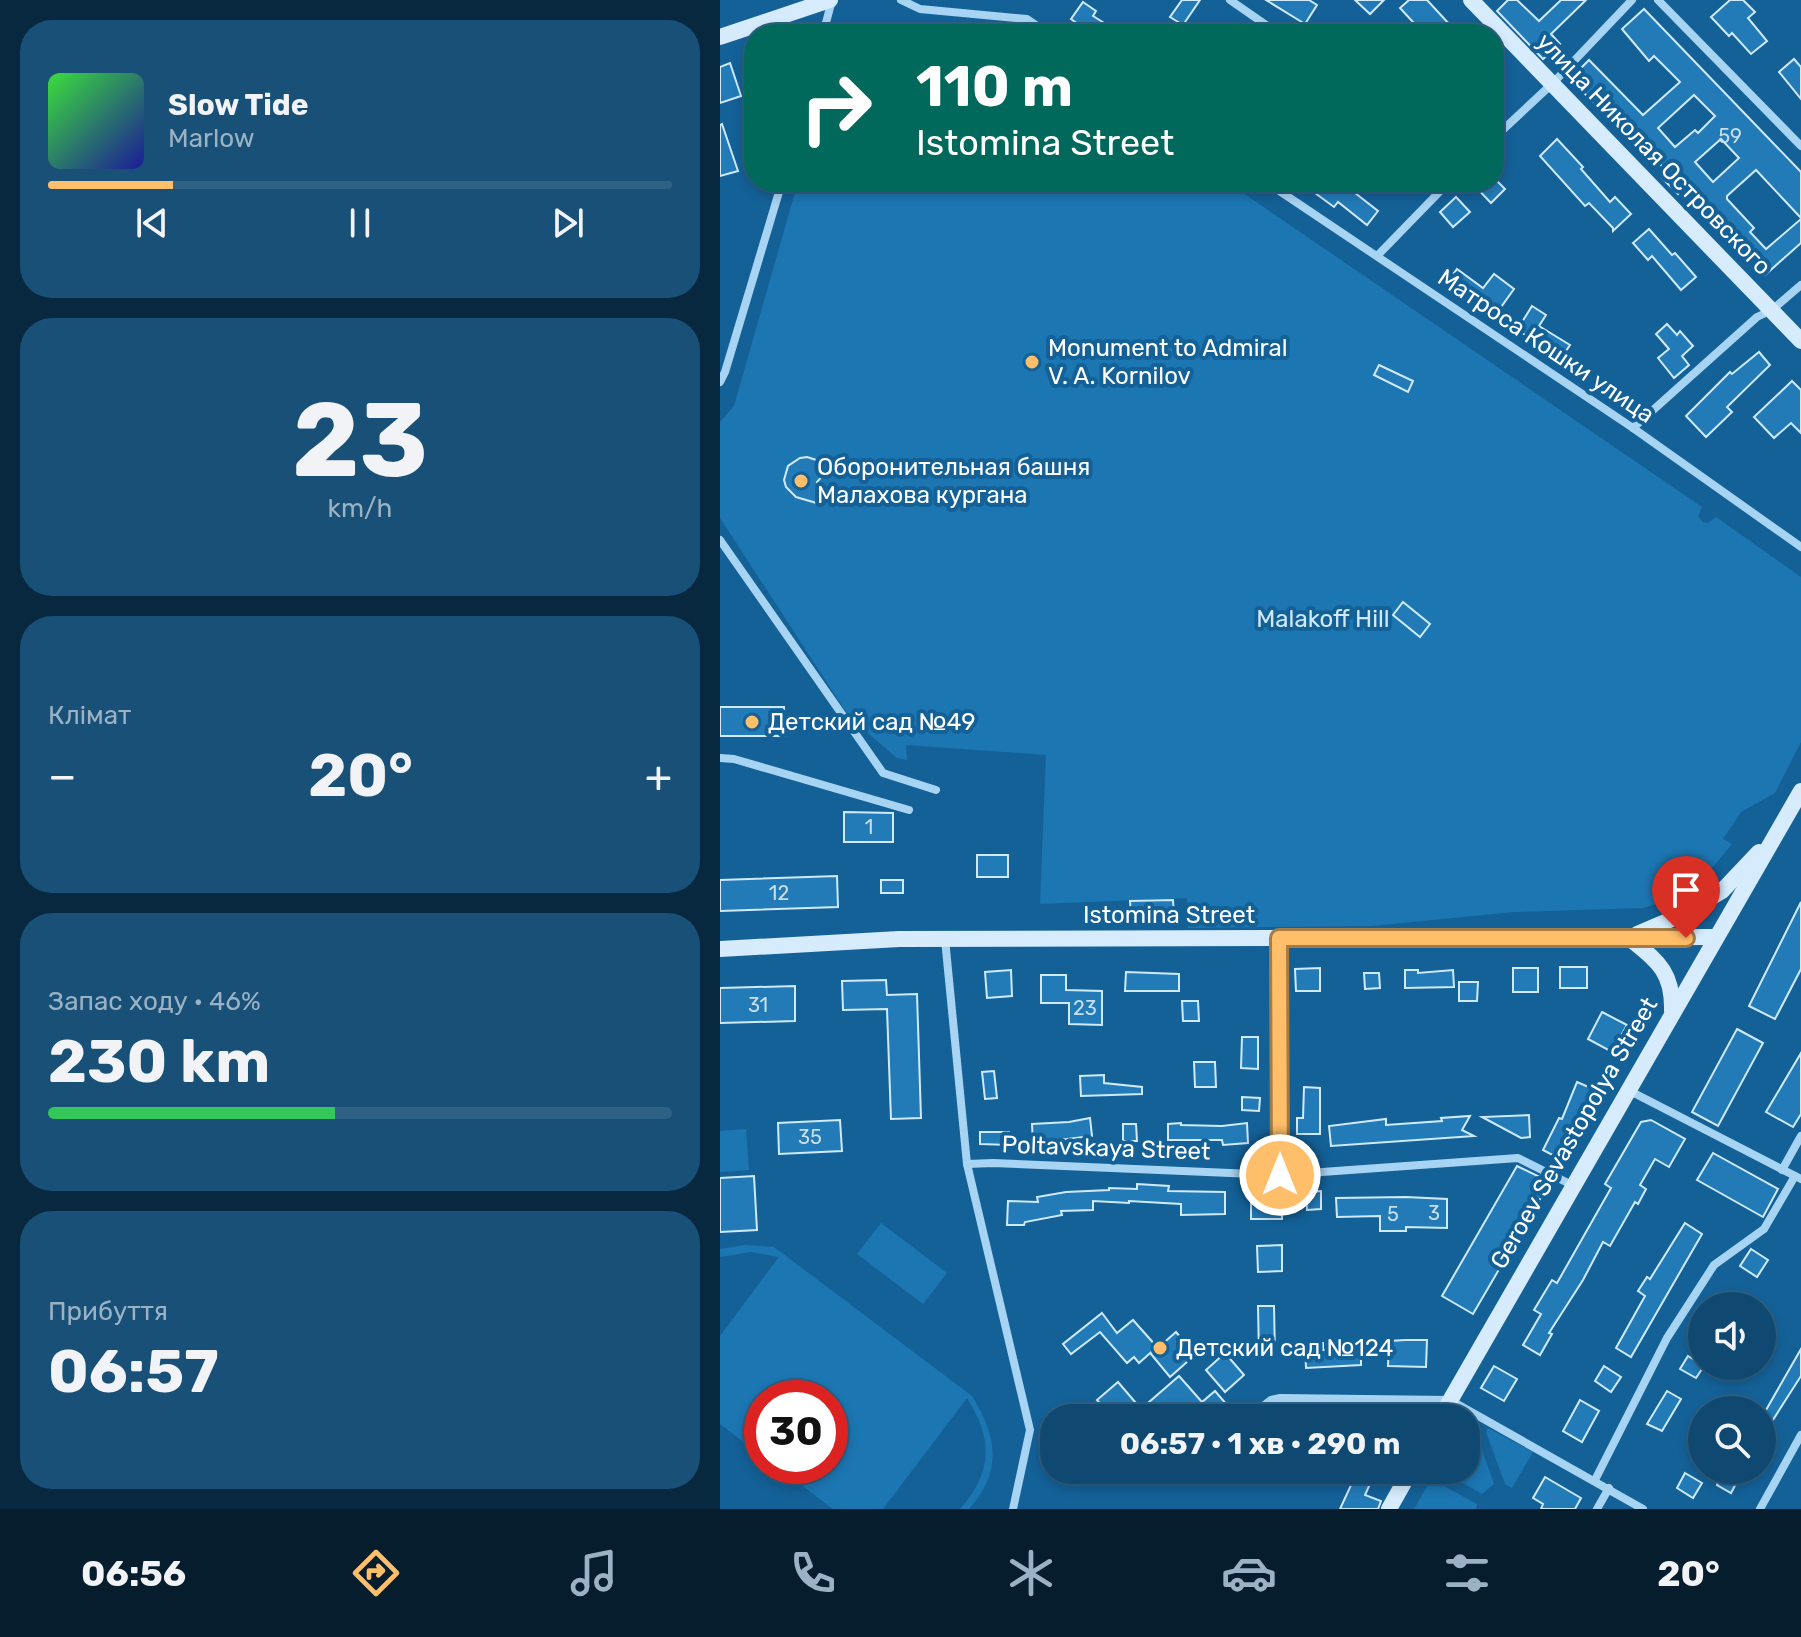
<!DOCTYPE html>
<html lang="uk">
<head>
<meta charset="utf-8">
<style>
  :root { --surface:#0f4972; --page:#185077; --text:#f1f3f6; --muted:#9bb2c4; --line:#2f6184; --accent:#ffbe69 }
  body { margin:0; font-family:Rubik,sans-serif; background:var(--page); color:var(--text); height:100vh; display:flex; flex-direction:column; font-size:30px; white-space:nowrap }
  * { box-sizing:border-box; margin:0 }
  p { font-size:26px; color:var(--muted) }
  .icon { flex:none; width:44px; height:44px; fill:none; stroke:currentColor; stroke-width:2; stroke-linecap:round; stroke-linejoin:round }
  .map { position:relative; flex:1; overflow:hidden }
  .details { display:flex; flex-direction:column; gap:20px; padding:20px; background:#08283f; width:720px }
  .details>* { flex:none }
  .top-card { position:absolute; left:24px; top:24px; width:760px; height:168px; border-radius:32px; box-shadow:0 4px 12px #0003,0 0 0 2px var(--line); background:#00695c; color:#fff; overflow:hidden }
  .fabs { position:absolute; left:968px; top:1292px; display:grid; gap:16px }
  .fabs a { display:grid; place-items:center; width:88px; height:88px; border-radius:50%; background:var(--surface); box-shadow:0 4px 12px #0003,0 0 0 2px var(--line); font-size:40px }
  .speed { position:absolute; left:24px; top:1380px; display:flex; gap:16px; font-size:40px; font-weight:700; text-align:center }
  .speed>* { display:grid; place-content:center; width:104px; height:104px; border-radius:50%; background:var(--surface); box-shadow:0 4px 12px #0003,0 0 0 2px var(--line); line-height:1 }
  .speed .limit { border:12px solid #d22; background:#fff; color:#111 }
  .pin { position:absolute; display:grid; place-items:center; width:68px; height:68px; color:#fff; margin:-82px -34px; border-radius:50% 50% 50% 0; rotate:-45deg; box-shadow:0 0 8px #0007 }
  .pin .icon { rotate:45deg }
  .me { position:absolute; width:88px; margin:-44px; rotate:0deg; stroke-linejoin:round; filter:drop-shadow(0 0 6px #0008) }
  .turn { display:flex; align-items:center; gap:28px; height:168px; padding:0 40px; font-size:36px }
  .turn .icon { width:104px; height:104px; stroke-width:2.5 }
  .turn b { display:block; font-size:56px; line-height:68px }
  .big { font-size:60px; font-weight:700; line-height:1.1 }
  .details .card { flex:1; display:flex; flex-direction:column; justify-content:center; gap:12px; min-width:0; padding:0 28px; border-radius:32px; background:var(--page) }
  .details .dial { align-items:center; gap:0 }
  .dial b { font-size:104px; line-height:1 }
  .song { display:flex; align-items:center; gap:24px }
  .cover { width:96px; height:96px; border-radius:12px; background:linear-gradient(135deg,hsl(120 70% 55%),hsl(240 70% 35%)) }
  .played { height:8px; border-radius:4px; background:linear-gradient(90deg,var(--accent) 20%,var(--line) 20%) }
  .keys { display:flex; justify-content:space-around; direction:ltr }
  .heat { display:flex; justify-content:space-between; align-items:center; font-size:44px; direction:ltr }
  .charge { height:12px; border-radius:6px; background:linear-gradient(90deg,#34c759 46%,var(--line) 0) }
  .trip { position:absolute; left:320px; top:1404px; width:440px; height:80px; border-radius:32px; background:var(--surface); box-shadow:0 4px 12px #0003,0 0 0 2px var(--line); font-weight:700; line-height:80px; text-align:center }
  .dock { display:flex; height:128px; justify-content:space-around; align-items:center; background:#061d2e; color:var(--muted) }
  .dock .icon { width:56px; height:56px }
  .dock .current { color:var(--accent) }
  .dock b { font-size:36px; color:var(--text) }
  main { display:flex; flex:1; min-height:0 }
  .map>svg:first-child { display:block }
</style>
</head>
<body>
<main>
<section class="details">
<div class="card">
<div class="song"><i class="cover"></i><div><b>Slow Tide</b><p>Marlow</p></div></div>
<div class="played"></div>
<div class="keys"><svg class="icon" aria-label="previous" viewBox="0 0 24 24"><path d="M18 5L8 12l10 7zM5 5v14"/></svg><svg class="icon" aria-label="pause" viewBox="0 0 24 24"><path d="M8 5v14M16 5v14"/></svg><svg class="icon" aria-label="next" viewBox="0 0 24 24"><path d="M6 5l10 7-10 7zM19 5v14"/></svg></div>
</div>
<div class="card dial"><b>23</b><p>km/h</p></div>
<div class="card"><p>Клімат</p>
<div class="heat"><a>−</a><b class="big">20°</b><a>+</a></div>
</div>
<div class="card"><p>Запас ходу · 46%</p><b class="big">230 km</b><div class="charge"></div></div>
<div class="card"><p>Прибуття</p><b class="big">06:57</b></div>
</section>
<div class="map">
<svg width="1081" height="1509" viewBox="0 0 1081 1509">
  <rect width="100%" height="100%" fill="#146198"/>
  <g fill="#1c76b2">
    <path d="M78,182H507L982,507L978,516L983,522L988,523L996,517L1081,577V742L1055,793L1021,812L1003,839L1012,844L984,878L962,896L923,908L794,912L652,926L468,928L467,898L320,904L326,755L186,745L187,760L177,758L130,718L0,518V422L14,406Z"/>
    <path d="M26,1129L29,1170L0,1172V1131Z"/>
    <path d="M161,1223L227,1273L203,1304L137,1254Z"/>
    <path d="M25,1245L54,1247L252,1396C277,1436 283,1471 249,1509H240C273,1472 273,1439 247,1398L163,1509H113L56,1466H110V1398H42V1456L0,1424V1336L59,1257L31,1252L0,1257V1249Z"/>
    <path d="M746,1428L756,1432L774,1484L762,1494L720,1470H746Z"/>
    <path d="M768,1428L813,1452L792,1488L785,1484L766,1432Z"/>
    <path d="M711,1479L757,1504L756,1509H694Z"/>
  </g>
  <g fill="#227bb7" stroke="#cfeafd" stroke-width="2" fill-rule="evenodd">
    <path d="M462,0H480L463,25L450,17Z"/>
    <path d="M546,0H589L597,5L585,24Z"/>
    <path d="M635,0H664L650,14Z"/>
    <path d="M689,0H707L731,26L722,34H704L680,8Z"/>
    <path d="M788,0H797L819,21L841,0H866L831,34L840,44L823,59L777,11Z"/>
    <path d="M1010,0H1023L1035,12L1028,18L1047,41L1031,54L1012,33L1009,36L991,17Z"/>
    <path d="M363,2L376,11L373,16L402,34H372L351,19Z"/>
    <path d="M924,9L1081,172V218L1036,170L1007,196V199L1034,228L1030,232L1046,249L1081,219V243L1045,275L963,188L958,194L942,178L948,173L918,140L883,104L879,108L850,79L869,60L923,115L960,82L934,56L929,61L902,29ZM974,95L995,116L978,133L975,130L955,147L938,128ZM1001,139L1019,158L993,182L975,162Z"/>
    <path d="M1074,59L1081,67V99L1059,72Z"/>
    <path d="M10,63L21,96L0,103V67Z"/>
    <path d="M2,124L18,171L0,176V125Z"/>
    <path d="M837,139L863,167L861,169L890,202L895,197L911,214L893,231V228L869,203L865,206L820,156Z"/>
    <path d="M580,182H621L658,211L647,225L618,202L614,207Z"/>
    <path d="M751,182H778L785,189L771,203Z"/>
    <path d="M736,197L750,212L733,227L720,212Z"/>
    <path d="M929,229L952,255L955,253L976,277L961,290L932,256L928,260L913,243Z"/>
    <path d="M737,269L763,288L774,274L794,289L776,314L744,290L741,295L726,284Z"/>
    <path d="M812,306L826,315L819,326L850,345L842,357L797,330Z"/>
    <path d="M947,324L957,335L960,331L973,346L962,356L969,365L954,378L938,358L949,349L936,334Z"/>
    <path d="M1039,352L1050,365L1007,407L1012,412L986,437L966,416L1010,372L1012,374Z"/>
    <path d="M659,365L693,381L688,392L654,375Z"/>
    <path d="M1072,381L1081,390V433L1071,423L1054,438L1034,417Z"/>
    <path d="M87,457L112,465L97,482L100,504L76,497L66,487L64,480L68,466L80,458Z"/>
    <path d="M683,602L710,624L700,637L673,615Z"/>
    <path d="M0,707H64L65,736H0Z"/>
    <path d="M124,812L173,813V842H124Z"/>
    <rect x="257" y="855" width="31" height="22"/>
    <path d="M117,876L118,907L0,911V880Z"/>
    <rect x="161" y="880" width="22" height="13"/>
    <path d="M453,900L454,915L411,916L410,901Z"/>
    <path d="M1081,902V969L1055,1019L1029,1006Z"/>
    <rect x="840" y="967" width="27" height="21"/>
    <path d="M600,968V991H576L575,969Z"/>
    <rect x="793" y="968" width="25" height="24"/>
    <path d="M291,970L292,996L267,998L265,972Z"/>
    <path d="M685,970H698V973L733,970L734,987L685,988Z"/>
    <path d="M406,972L459,974V991H405Z"/>
    <path d="M644,973H659L660,988L645,989Z"/>
    <path d="M321,975H346V990L382,991V1025L349,1024V1003H321Z"/>
    <path d="M166,980L167,995L197,994L201,1118L171,1119L167,1009L123,1010L122,981Z"/>
    <path d="M739,982H758L757,1001H739Z"/>
    <path d="M75,986V1021L0,1023V988Z"/>
    <path d="M462,1001H478L479,1021H463Z"/>
    <path d="M882,1012L907,1025L892,1052L868,1039Z"/>
    <path d="M1017,1029L1043,1043L998,1126L972,1112Z"/>
    <path d="M522,1037H538V1069L521,1068Z"/>
    <path d="M1081,1053V1114L1073,1127L1046,1112Z"/>
    <path d="M474,1062H495L496,1087H475Z"/>
    <path d="M274,1071L277,1098L265,1099L262,1072Z"/>
    <path d="M384,1075V1083L422,1087V1094L361,1096L360,1076Z"/>
    <path d="M857,1082L878,1091L866,1119L861,1117L840,1159L823,1150L839,1118L842,1119Z"/>
    <path d="M584,1087L600,1088V1134H577V1118H583Z"/>
    <path d="M522,1097L540,1098L539,1111L522,1110Z"/>
    <path d="M809,1115L810,1137L801,1138L762,1117Z"/>
    <path d="M750,1116L742,1130L754,1136L611,1146L609,1126L666,1119V1125L722,1121L721,1118Z"/>
    <path d="M370,1118L372,1136L340,1140V1142L313,1144L312,1124L349,1122Z"/>
    <path d="M120,1120L122,1151L59,1154L58,1123Z"/>
    <path d="M931,1120L965,1139L949,1167L935,1159L920,1185L926,1189L918,1204L915,1202L890,1246L883,1242L863,1280L829,1333L832,1334L820,1355L803,1345L821,1314L814,1310L832,1280L837,1283L891,1188L885,1184L921,1122Z"/>
    <path d="M461,1123V1125L502,1126L527,1123L528,1143L503,1145L502,1140H448V1124Z"/>
    <path d="M403,1124H416L417,1141H403Z"/>
    <path d="M260,1132H289V1145L260,1144Z"/>
    <path d="M993,1153L1058,1189L1043,1217L977,1180Z"/>
    <path d="M797,1166L830,1182L753,1314L722,1296Z"/>
    <path d="M34,1176L37,1230L0,1232V1178Z"/>
    <path d="M417,1184L449,1186L448,1191L505,1192V1214L461,1215V1204L409,1201V1203L373,1201V1210L341,1211L342,1215L305,1222L304,1225H287L288,1201L318,1202L317,1197L346,1192L389,1190V1188L417,1189Z"/>
    <rect x="531" y="1189" width="31" height="30"/>
    <path d="M601,1191V1209L587,1210L586,1192Z"/>
    <path d="M686,1197L727,1199V1228L686,1227V1231H660V1216L617,1217L616,1198Z"/>
    <path d="M965,1223L982,1234L911,1357L896,1348L925,1296L918,1291L927,1277L930,1279Z"/>
    <path d="M562,1245V1271L538,1272L537,1246Z"/>
    <path d="M1031,1249L1048,1260L1037,1277L1020,1266Z"/>
    <path d="M538,1306H554L555,1355L539,1356Z"/>
    <path d="M382,1313L397,1333L413,1320L437,1347L419,1363L414,1357L407,1363L380,1332L351,1354L343,1344Z"/>
    <path d="M456,1332L475,1355L450,1377L431,1354Z"/>
    <path d="M686,1340H707L706,1367L668,1366L669,1341Z"/>
    <path d="M603,1343V1350L641,1348V1365L586,1368L585,1344Z"/>
    <path d="M1081,1349V1376L1042,1437V1417Z"/>
    <path d="M505,1353L524,1375L505,1392L486,1370Z"/>
    <path d="M968,1356L984,1366L976,1378L960,1369Z"/>
    <path d="M774,1366L797,1379L784,1401L761,1388Z"/>
    <path d="M884,1366L901,1377L891,1392L875,1381Z"/>
    <path d="M459,1376L482,1402L495,1391L513,1412L506,1418H479L471,1409L461,1418H393L377,1400L398,1382L421,1409Z"/>
    <path d="M947,1391L961,1399L942,1431L927,1424Z"/>
    <path d="M860,1400L879,1411L862,1442L843,1431Z"/>
    <path d="M638,1470L654,1475L645,1495L661,1501L658,1509H620Z"/>
    <path d="M1004,1470L1020,1476L1011,1493L997,1485Z"/>
    <path d="M965,1473L982,1483L973,1498L957,1488Z"/>
    <path d="M825,1477L861,1498L855,1509H821L823,1504L813,1498Z"/>
  </g>
  <g fill="none" stroke-linecap="round" stroke-linejoin="round">
    <g stroke="#a7d4f3" stroke-width="8">
      <path d="M181,0L200,9L307,19L329,34"/>
      <path d="M510,0L559,34"/>
      <path d="M938,0L1081,146"/>
      <path d="M103,34L112,0"/>
      <path d="M774,138L833,83L912,0"/>
      <path d="M546,182L913,428L1081,547"/>
      <path d="M657,256L729,182"/>
      <path d="M0,382L5,372L62,182"/>
      <path d="M913,428L1037,317L1052,310L1081,285"/>
      <path d="M0,540L163,773L216,790"/>
      <path d="M0,758L14,759L189,810"/>
      <path d="M559,938L560,1175"/>
      <path d="M225,939L247,1164L310,1430L293,1509"/>
      <path d="M908,1090L1081,1179"/>
      <path d="M247,1164L273,1163L560,1175L798,1158L852,1185"/>
      <path d="M1062,1170L1081,1136"/>
      <path d="M528,1418L551,1400L560,1398L730,1400L923,1509"/>
      <path d="M875,1480L947,1338L994,1265L1044,1229L1075,1176"/>
      <path d="M877,1509L889,1488"/>
      <path d="M1040,1509L1081,1435"/>
    </g>
    <g stroke="#d6ecfc" stroke-width="16">
      <path d="M751,0L1081,341"/>
      <path d="M0,37L110,0"/>
      <path d="M917,934L966,913L1002,891L1039,852"/>
      <path d="M909,938C937,961 953,971 952,1011"/>
      <path d="M0,949L179,939L995,937"/>
      <path d="M720,1418L1081,791"/>
      <path d="M669,1509L691,1470"/>
    </g>
  </g>
  <g fill="none" stroke-linecap="round" stroke-linejoin="round">
    <g stroke="#a67c44" stroke-width="20">
      <path id="route" d="M560,1175L559,938H966"/>
    </g>
    <use href="#route" stroke="#ffbe69" stroke-width="14"/>
  </g>
  <g fill="#ffbe69" stroke="#146198" stroke-width="3">
    <circle cx="312" cy="362" r="8"/>
    <circle cx="81" cy="481" r="8"/>
    <circle cx="32" cy="722" r="8"/>
    <circle cx="440" cy="1348" r="8"/>
  </g>
  <g text-anchor="middle" stroke-width="8" stroke-linejoin="round" paint-order="stroke">
    <g font-size="20" fill="#c8deed">
      <text x="1010" y="143">59</text>
      <text x="149" y="834">1</text>
      <text x="59" y="900">12</text>
      <text x="38" y="1012">31</text>
      <text x="365" y="1015">23</text>
      <text x="90" y="1144">35</text>
      <text x="714" y="1220">3</text>
      <text x="673" y="1221">5</text>
    </g>
    <g font-size="24" fill="#fff" stroke="#146198">
      <text transform="translate(934 154) rotate(46)" y="8">улица Николая Островского</text>
      <text transform="translate(826 346) rotate(34)" y="8">Матроса Кошки улица</text>
      <text x="449" y="923">Istomina Street</text>
      <text transform="translate(854 1133) rotate(-60)" y="8">Geroev Sevastopolya Street</text>
      <text transform="translate(386 1148) rotate(2)" y="8">Poltavskaya Street</text>
    </g>
    <g font-size="24" fill="#fff" stroke="#146198" text-anchor="start">
      <text x="328" y="356">Monument to Admiral<tspan x="328" dy="28">V. A. Kornilov</tspan></text>
      <text x="97" y="475">Оборонительная башня<tspan x="97" dy="28">Малахова кургана</tspan></text>
      <text x="48" y="730">Детский сад №49</text>
      <text x="456" y="1356">Детский сад №124</text>
    </g>
    <g font-size="24" fill="#cfeafd" stroke="#146198">
      <text x="603" y="627">Malakoff Hill</text>
    </g>
  </g>
</svg>
<div class="fabs">
<a><svg class="icon" aria-label="sound" viewBox="0 0 24 24"><path d="M4 9h4l5-4v14l-5-4H4zM17 9q2 3 0 6"/></svg></a>
<a><svg class="icon" aria-label="search" viewBox="0 0 24 24"><circle cx="10" cy="10" r="6"/><path d="M15 15l6 6"/></svg></a>
</div>
<div class="speed"><div class="limit">30</div></div>
<div class="pin" style="left:966px;top:938px;background:#d93025"><svg class="icon" aria-label="arrive" viewBox="0 0 24 24"><path d="M6 21V4h12l-3 4 3 4H6"/></svg></div>
<svg class="me" style="left:560px;top:1175px" viewBox="-20 -20 40 40"><circle r="17" fill="#ffbe69" stroke="#fff" stroke-width="3"/><path d="M0-11L8 9 0 5-8 9z" fill="#fff"/></svg>
<div class="trip">06:57 · 1 хв · 290 m</div>
<div class="top-card">
<div class="turn"><svg class="icon" aria-label="right" viewBox="0 0 24 24"><path d="M7 20v-9h11M14 6l5 5-5 5"/></svg><div><b>110 m</b>Istomina Street</div></div>
</div>
</div>
</main>
<nav class="dock">
<b>06:56</b>
<svg class="icon current" aria-label="directions" viewBox="0 0 24 24"><path d="M12 3l9 9-9 9-9-9zM9 14v-3h6M13 9l2 2-2 2"/></svg>
<svg class="icon" aria-label="music" viewBox="0 0 24 24"><path d="M9 18V5l10-2v13"/><circle cx="6" cy="18" r="3"/><circle cx="16" cy="16" r="3"/></svg>
<svg class="icon" aria-label="phone" viewBox="0 0 24 24"><path d="M5 4h4l2 5-3 2q2 4 5 5l2-3 5 2v4C11 20 4 13 5 4z"/></svg>
<svg class="icon" aria-label="climate" viewBox="0 0 24 24"><path d="M12 3v18M4 7l16 10M4 17L20 7"/></svg>
<svg class="icon" aria-label="car" viewBox="0 0 24 24"><path d="M5 17H2v-5l4-1 3-4h7l3 4 3 1v5h-3M9 17h6M6 11h13"/><circle cx="7" cy="17" r="2"/><circle cx="17" cy="17" r="2"/></svg>
<svg class="icon" aria-label="filters" viewBox="0 0 24 24"><path d="M4 7h16M4 17h16"/><circle cx="9" cy="7" r="2"/><circle cx="15" cy="17" r="2"/></svg>
<b>20°</b>
</nav>
</body>
</html>
